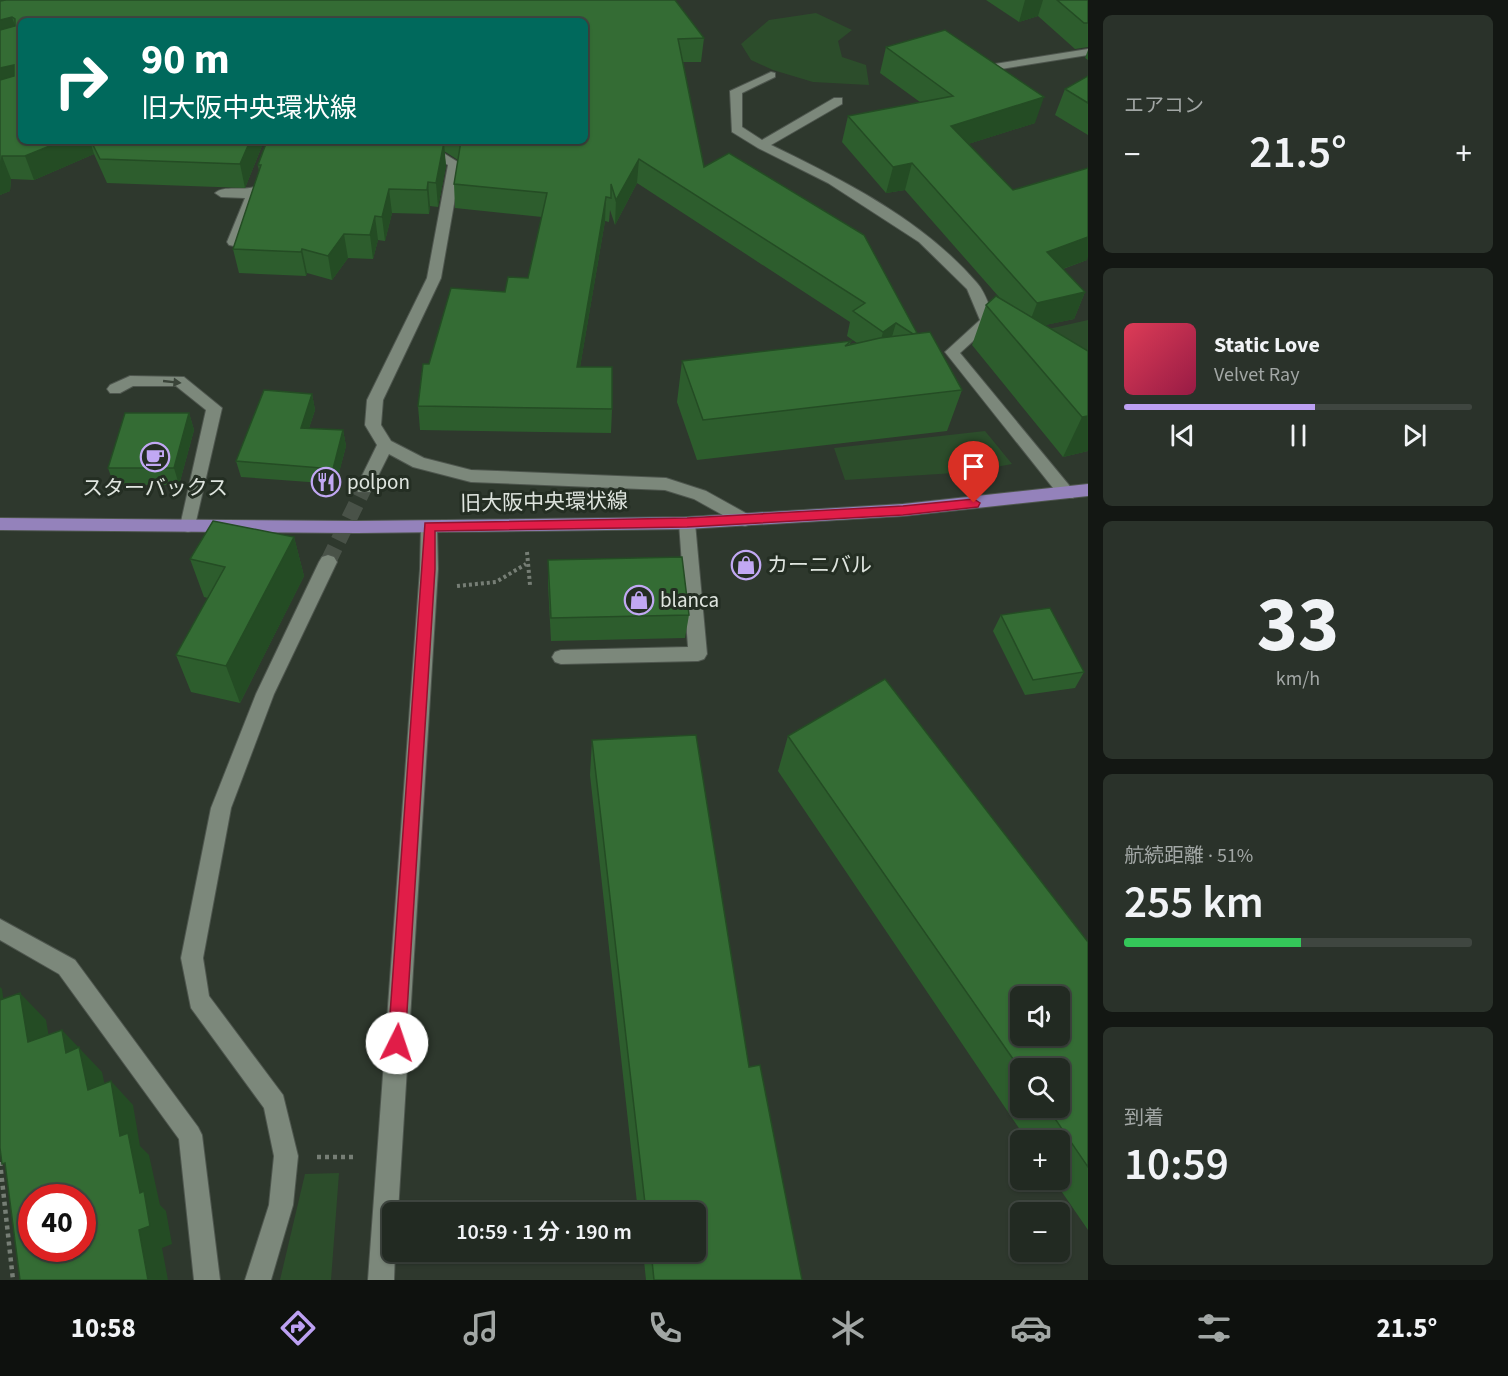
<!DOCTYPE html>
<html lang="ja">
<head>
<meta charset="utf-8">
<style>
  :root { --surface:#222a22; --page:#2a322a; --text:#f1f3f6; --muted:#a2a7a5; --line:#3f4640; --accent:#bca0f2 }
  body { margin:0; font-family:"Source Sans 3","Noto Sans JP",sans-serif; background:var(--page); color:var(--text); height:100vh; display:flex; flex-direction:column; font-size:22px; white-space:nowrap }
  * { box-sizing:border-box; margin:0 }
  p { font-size:20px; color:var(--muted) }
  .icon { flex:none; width:33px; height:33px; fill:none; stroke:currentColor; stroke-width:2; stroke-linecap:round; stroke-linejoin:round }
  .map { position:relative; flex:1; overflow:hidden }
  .sheet { display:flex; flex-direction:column; gap:15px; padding:15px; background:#131713; width:420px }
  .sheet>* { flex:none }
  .guide { position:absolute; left:18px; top:18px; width:570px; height:126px; border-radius:9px; box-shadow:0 2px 4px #0004,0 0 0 2px var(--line); background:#00695c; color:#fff; overflow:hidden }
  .buttons { position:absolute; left:1010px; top:986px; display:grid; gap:12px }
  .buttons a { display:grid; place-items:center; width:60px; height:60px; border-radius:9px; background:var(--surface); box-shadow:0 2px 4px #0004,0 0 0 2px var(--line); font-size:30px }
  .speed { position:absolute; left:18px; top:1184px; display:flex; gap:12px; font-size:30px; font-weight:700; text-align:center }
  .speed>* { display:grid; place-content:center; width:78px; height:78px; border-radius:50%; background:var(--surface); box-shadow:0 2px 4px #0004,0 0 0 2px var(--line); line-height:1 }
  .speed .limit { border:9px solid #d22; background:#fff; color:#111 }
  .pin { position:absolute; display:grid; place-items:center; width:51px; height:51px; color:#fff; margin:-62px -26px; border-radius:50% 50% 50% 0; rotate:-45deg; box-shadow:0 0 6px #0007 }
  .pin .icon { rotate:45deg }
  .me { position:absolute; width:66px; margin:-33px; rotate:4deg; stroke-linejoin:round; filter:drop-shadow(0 0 4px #0008) }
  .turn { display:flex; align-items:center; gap:21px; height:126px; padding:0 24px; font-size:27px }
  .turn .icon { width:78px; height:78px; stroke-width:2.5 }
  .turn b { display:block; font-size:42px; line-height:51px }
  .big { font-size:45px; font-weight:600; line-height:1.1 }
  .sheet .card { flex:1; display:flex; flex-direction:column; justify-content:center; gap:9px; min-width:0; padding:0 21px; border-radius:9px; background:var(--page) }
  .sheet .dial { align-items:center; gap:0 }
  .dial b { font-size:78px; line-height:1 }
  .song { display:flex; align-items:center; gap:18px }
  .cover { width:72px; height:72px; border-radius:9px; background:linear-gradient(135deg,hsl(350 70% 55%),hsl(340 70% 35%)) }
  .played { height:6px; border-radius:3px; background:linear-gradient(90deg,var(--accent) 55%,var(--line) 55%) }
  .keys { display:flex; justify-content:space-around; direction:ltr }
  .heat { display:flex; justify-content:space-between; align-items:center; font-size:33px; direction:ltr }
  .charge { height:9px; border-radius:4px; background:linear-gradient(90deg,#34c759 51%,var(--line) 0) }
  .trip { position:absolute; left:382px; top:1202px; width:324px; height:60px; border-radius:9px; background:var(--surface); box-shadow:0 2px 4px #0004,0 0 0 2px var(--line); font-weight:600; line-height:60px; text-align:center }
  .tabs { display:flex; height:96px; justify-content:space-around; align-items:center; background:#0e110e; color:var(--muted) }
  .tabs .icon { width:42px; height:42px }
  .tabs .selected { color:var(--accent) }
  .tabs b { font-size:27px; color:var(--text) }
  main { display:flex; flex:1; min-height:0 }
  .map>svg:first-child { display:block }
</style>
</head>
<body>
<main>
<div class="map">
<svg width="1088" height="1280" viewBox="0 0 1088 1280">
  <rect width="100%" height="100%" fill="#2e382d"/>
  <g fill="#2c4d2b">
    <path d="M816,13L852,30L838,41L842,57L866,65L869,85L813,82L773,70L751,60L741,44L769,20Z"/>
    <path d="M1088,320V379L1044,330Z"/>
    <path d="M985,431L1012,464L970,472L845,480L834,448Z"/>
    <path d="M339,1173L331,1280H280L305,1174Z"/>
  </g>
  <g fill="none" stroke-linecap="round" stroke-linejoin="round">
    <path stroke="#495248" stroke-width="16" stroke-dasharray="16 8" stroke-linecap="butt" d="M328,562L364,488"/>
    <g stroke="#4e564e" stroke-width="2">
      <g id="minor">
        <path d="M1088,49V55L976,73L970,70L976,67Z"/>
        <path d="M771,72L775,73V77L742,93V127L762,140L834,98H842V104L771,145C845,181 923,220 977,283C986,293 990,309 995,321L960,353L1073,490L1075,494L1073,498H1061L945,352L980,320L967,289L919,242L828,183L758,148L732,132L730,91Z"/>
        <path d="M409,141H424L461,164L441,278L383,400L381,425L391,441L424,458L471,470L666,478L706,491L751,516L753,520L751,524L745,526L739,524L694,499L665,490L471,482L413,467L389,454L370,492H358L356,488L377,445L365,425L367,400L427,278L448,165Z"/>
        <path d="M254,187L260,191L241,242L234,246L229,245L227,242L245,198L221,197L215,193C224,185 243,191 254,187Z"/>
        <path d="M130,376L184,377L222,408L194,530L188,532L182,530L180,526L206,410L176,386H133L120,393H110L107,389L110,385Z"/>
        <path d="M687,517L693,519L695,523L707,654L704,659L698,661L561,664L555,662L552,657L555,652L561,650L688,647L679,523L681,519Z"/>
        <path d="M429,521L435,523L437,527L438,569L398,1212H393V1251H395L394,1280H368L420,569L421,527L423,523Z"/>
        <path d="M328,555L334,557L337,562L274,694L231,808L203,958L209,996L283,1095L298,1156L293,1205L271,1280H245L269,1205L274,1156L264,1108L191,1008L181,958L211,808L256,694L319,562L322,557Z"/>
        <path d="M0,919L75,960L198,1127L202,1135L220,1280H194L179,1139L59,974L0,940Z"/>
      </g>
    </g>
    <g stroke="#4e564e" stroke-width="2">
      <path id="major" d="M1088,484V496L903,516L687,529L357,533L0,530V518L357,521L687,517L903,504Z"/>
    </g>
    <g stroke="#767e75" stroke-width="4" stroke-dasharray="3 3" stroke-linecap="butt">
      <path d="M527,552L530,585"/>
      <path d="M457,586L496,582L526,564"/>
    </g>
    <g stroke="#767e75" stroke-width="4.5" stroke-dasharray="4 4" stroke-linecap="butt">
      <path d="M317,1157H353"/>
      <path d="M0,1162L13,1280"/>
    </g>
    <use href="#minor" fill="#7c887b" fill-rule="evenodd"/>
    <use href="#major" fill="#9482bb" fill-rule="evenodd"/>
  </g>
  <g fill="#2d5d2d" fill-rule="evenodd">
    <path d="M0,0H675L704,38L701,62H683L704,167L917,333L962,390L947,431L697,460L677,402L682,361L851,341L850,344L857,343L847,336L850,322L637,183L615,225L610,210L609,222L605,221L580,367L612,409L611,433L420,430L418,406L429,364L505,292L528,278L542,217L455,208L454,184L458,160L444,151L446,166L438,207L430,206L429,214L392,213L385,241L378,240L373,259L348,258L332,280L307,273L306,276L239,273L233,249L259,171L258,165L267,141H585V21L21,141H264L245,188L107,183L94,154L34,180L11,179L10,191L0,195Z"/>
    <path d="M986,0H1088V47L1075,49L1038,16L1019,22Z"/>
    <path d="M886,47L1035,123L968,144L1013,190L1087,260L1063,269L1085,292L1074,319L1045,325L1088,351V451L1063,457L972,345L986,305L999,297L905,190L886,193L842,142L848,116L920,102L880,73Z"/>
    <path d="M1088,50V60L1085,58Z"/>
    <path d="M1088,76V135L1055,115L1065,89Z"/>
    <path d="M312,394L315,410L309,428L343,430L346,446L336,484L241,477L236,461Z"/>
    <path d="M189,413L194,430L179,485H114L108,468Z"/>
    <path d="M294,537L304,576L240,703L191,692L176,655L208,598L204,597L190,559Z"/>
    <path d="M548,560L689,615L685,638L551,641L548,584Z"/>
    <path d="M1001,615L1084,672L1075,688L1025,695L993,631Z"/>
    <path d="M788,736L1088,942V1230L1053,1179H1059V1140H1027L778,771ZM1020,1068L1059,1107H1020Z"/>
    <path d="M592,740L749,1067L802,1280H646L643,1251H696V1212H638L590,775Z"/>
  </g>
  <g fill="#244c24">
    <path d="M1025,0H1043L1038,16L1019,22Z"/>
    <path d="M12,17L20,40L0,45V20Z"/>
    <path d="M14,65L21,84L0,94V68Z"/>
    <path d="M1044,97L1035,123L943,152L951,126Z"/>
    <path d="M62,141H90L94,154L34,180L25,156Z"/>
    <path d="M250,141H264L245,188L240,164Z"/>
    <path d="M444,142L446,166L438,207L436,183Z"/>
    <path d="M2,156L11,179L10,191L0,195V167Z"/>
    <path d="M639,159L637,183L615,225L616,200Z"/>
    <path d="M912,163L905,190L886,193L893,167Z"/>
    <path d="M428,182L430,206L429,214L427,190Z"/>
    <path d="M389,189L392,213L385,241L382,217Z"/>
    <path d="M606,197L605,221L576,391L577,367Z"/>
    <path d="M375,216L378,240L373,259L370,235Z"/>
    <path d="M344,234L348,258L332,280L328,256Z"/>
    <path d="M1088,236V257L1087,260L1037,278L1047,252Z"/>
    <path d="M302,249L307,273L306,276L301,252Z"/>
    <path d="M1085,292L1074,319L1027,329L1037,303Z"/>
    <path d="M896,323L889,347L876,357L883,332Z"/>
    <path d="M312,394L315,410L304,443L301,428Z"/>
    <path d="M189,413L194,430L179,485L174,468Z"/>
    <path d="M1088,416V451L1063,457L1082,417Z"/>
    <path d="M343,430L346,446L336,484L333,469Z"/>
    <path d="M294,537L304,576L240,703L226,666Z"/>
    <path d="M0,987L2,989L8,1035L0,1028Z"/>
    <path d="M20,993L46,1020L54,1067L28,1042Z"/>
    <path d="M62,1030L102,1072L111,1114L88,1090L66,1053Z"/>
    <path d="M111,1081L133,1105L140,1146L149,1155L160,1205L166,1211L172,1244L162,1248L168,1280H148L139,1230L140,1193L120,1136Z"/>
  </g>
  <g fill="#346c34" stroke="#244c24" stroke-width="1.5" fill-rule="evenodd">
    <path d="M6,0H675L704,38L678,39L704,167L729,153L864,235L917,333L913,334L896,323L883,332L853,311L865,303L639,159L616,200L611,184V198L606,197L577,367H612V409L418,406L423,364H429L451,288L505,292L508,277L528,278L547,193L454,184L461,141H585V21H21V141H62L25,156H2L1,167H0V80L14,76V65L0,68V30L15,26V19L12,17L0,20V1Z"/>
    <path d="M1057,0H1088V23H1084Z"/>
    <path d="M945,30L1044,97L951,126L1013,190L1088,168V237L1047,252L1085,292L1037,303L912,163L893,167L848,116L953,96L886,47Z"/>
    <path d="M1088,76V103L1065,89Z"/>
    <path d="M91,141H250L240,164L100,159Z"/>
    <path d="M267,141H442L444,142L436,183L428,182L427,190L389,189L382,217L375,216L370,235L344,234L328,256L302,249L301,252L233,249L261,165H258Z"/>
    <path d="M996,296L1088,351V416L1082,417L986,305Z"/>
    <path d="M930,332L962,390L703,420L682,361L851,341L845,346L880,338Z"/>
    <path d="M264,390L312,394L301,428L343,430L333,469L236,461Z"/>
    <path d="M125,413H189L174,468H108Z"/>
    <path d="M213,521L294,537L226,666L176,655L225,567L190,559Z"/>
    <path d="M682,557L689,615L551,618L548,560Z"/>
    <path d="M1050,608L1084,672L1033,680L1001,615Z"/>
    <path d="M885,679L1088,942V1167L1047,1107H1059V1068H1020V1069L788,736ZM1020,996H1059V1035H1020Z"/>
    <path d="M696,735L749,1067L760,1065L802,1280H654L651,1251H696V1212H646L592,740Z"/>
    <path d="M20,993L28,1042L62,1030L66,1053L79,1047L88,1090L111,1081L120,1136L128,1133L140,1193L144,1191L150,1226L139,1230L148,1280H20L5,1163L2,1164L0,1148V1000ZM32,1197H82V1248H32Z"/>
  </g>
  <defs><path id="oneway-solid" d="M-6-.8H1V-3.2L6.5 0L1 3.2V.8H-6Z" transform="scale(1.5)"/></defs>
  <use fill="#3a4439" href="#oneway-solid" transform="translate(172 382) rotate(6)"/>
  <path fill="#e11d48" stroke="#92132f" stroke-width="1.5" d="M974,499L980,503L978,507L903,515L687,527L435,531V569L405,1043L403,1049L397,1051L391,1049L388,1043L425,523L687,518L903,506Z"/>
  <defs>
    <g id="cafe-ring" transform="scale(1.5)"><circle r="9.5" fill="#242e23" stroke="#c1a8f3" stroke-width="1.5"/><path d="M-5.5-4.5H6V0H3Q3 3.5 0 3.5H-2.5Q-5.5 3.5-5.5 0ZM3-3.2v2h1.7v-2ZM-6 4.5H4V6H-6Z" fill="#c1a8f3"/></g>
    <g id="restaurant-ring" transform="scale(1.5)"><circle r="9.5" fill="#242e23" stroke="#c1a8f3" stroke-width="1.5"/><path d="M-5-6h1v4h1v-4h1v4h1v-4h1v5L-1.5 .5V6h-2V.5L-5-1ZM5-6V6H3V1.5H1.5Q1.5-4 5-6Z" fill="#c1a8f3"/></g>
    <g id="shop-ring" transform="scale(1.5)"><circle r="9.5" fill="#242e23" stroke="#c1a8f3" stroke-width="1.5"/><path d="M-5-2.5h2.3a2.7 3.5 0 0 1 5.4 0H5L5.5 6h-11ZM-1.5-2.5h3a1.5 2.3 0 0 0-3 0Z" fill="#c1a8f3"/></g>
  </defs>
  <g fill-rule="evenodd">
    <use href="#cafe-ring" x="155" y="457"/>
    <use href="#restaurant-ring" x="326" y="482"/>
    <use href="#shop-ring" x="746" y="565"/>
    <use href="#shop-ring" x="639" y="600"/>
  </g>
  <g text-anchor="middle" stroke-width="6" stroke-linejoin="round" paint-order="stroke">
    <g font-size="21" fill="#dfe5df" stroke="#242e23" text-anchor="start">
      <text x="347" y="489">polpon</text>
      <text x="155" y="495" text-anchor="middle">スターバックス</text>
      <text x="767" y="572">カーニバル</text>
      <text x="660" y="607">blanca</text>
    </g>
    <g font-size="21" fill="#dfe5df" stroke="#242e23">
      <text transform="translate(544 502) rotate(-1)" y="7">旧大阪中央環状線</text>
    </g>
  </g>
</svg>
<div class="buttons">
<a><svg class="icon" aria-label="sound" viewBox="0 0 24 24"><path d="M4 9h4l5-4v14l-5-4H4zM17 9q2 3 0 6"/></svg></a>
<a><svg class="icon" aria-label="search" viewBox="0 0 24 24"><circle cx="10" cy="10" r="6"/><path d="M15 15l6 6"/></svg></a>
<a>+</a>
<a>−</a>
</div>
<div class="speed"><div class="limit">40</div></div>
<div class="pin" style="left:974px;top:503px;background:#d93025"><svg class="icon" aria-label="arrive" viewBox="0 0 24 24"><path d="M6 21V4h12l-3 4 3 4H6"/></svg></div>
<svg class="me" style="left:397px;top:1043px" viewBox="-20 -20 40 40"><circle r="19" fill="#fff"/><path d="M0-13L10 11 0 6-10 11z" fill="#e11d48"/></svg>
<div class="trip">10:59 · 1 分 · 190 m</div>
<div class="guide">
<div class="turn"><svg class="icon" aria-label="right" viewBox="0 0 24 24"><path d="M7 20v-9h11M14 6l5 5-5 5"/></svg><div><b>90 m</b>旧大阪中央環状線</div></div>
</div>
</div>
<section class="sheet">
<div class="card"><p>エアコン</p>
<div class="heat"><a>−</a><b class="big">21.5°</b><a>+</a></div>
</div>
<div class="card">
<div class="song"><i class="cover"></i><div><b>Static Love</b><p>Velvet Ray</p></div></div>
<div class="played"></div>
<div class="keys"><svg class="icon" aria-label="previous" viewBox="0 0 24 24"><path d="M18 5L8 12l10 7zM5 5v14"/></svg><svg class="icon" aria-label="pause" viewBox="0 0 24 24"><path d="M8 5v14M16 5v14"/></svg><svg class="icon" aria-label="next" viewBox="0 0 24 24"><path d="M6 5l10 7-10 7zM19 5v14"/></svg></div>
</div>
<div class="card dial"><b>33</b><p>km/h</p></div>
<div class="card"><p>航続距離 · 51%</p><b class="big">255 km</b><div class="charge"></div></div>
<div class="card"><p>到着</p><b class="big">10:59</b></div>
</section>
</main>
<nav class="tabs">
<b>10:58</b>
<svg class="icon selected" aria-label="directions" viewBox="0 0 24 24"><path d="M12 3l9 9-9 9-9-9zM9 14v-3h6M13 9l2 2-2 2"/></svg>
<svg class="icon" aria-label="music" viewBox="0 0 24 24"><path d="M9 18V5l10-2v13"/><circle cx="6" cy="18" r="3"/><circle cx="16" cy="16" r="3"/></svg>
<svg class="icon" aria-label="phone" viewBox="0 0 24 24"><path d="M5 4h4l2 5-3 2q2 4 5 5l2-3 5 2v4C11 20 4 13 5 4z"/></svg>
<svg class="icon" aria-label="climate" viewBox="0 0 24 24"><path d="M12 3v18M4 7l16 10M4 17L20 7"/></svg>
<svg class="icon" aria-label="car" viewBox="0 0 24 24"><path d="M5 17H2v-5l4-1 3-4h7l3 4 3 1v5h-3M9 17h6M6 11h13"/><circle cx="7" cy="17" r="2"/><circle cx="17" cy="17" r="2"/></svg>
<svg class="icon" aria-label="filters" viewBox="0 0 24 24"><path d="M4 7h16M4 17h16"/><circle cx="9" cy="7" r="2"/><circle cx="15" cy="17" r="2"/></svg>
<b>21.5°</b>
</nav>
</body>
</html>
